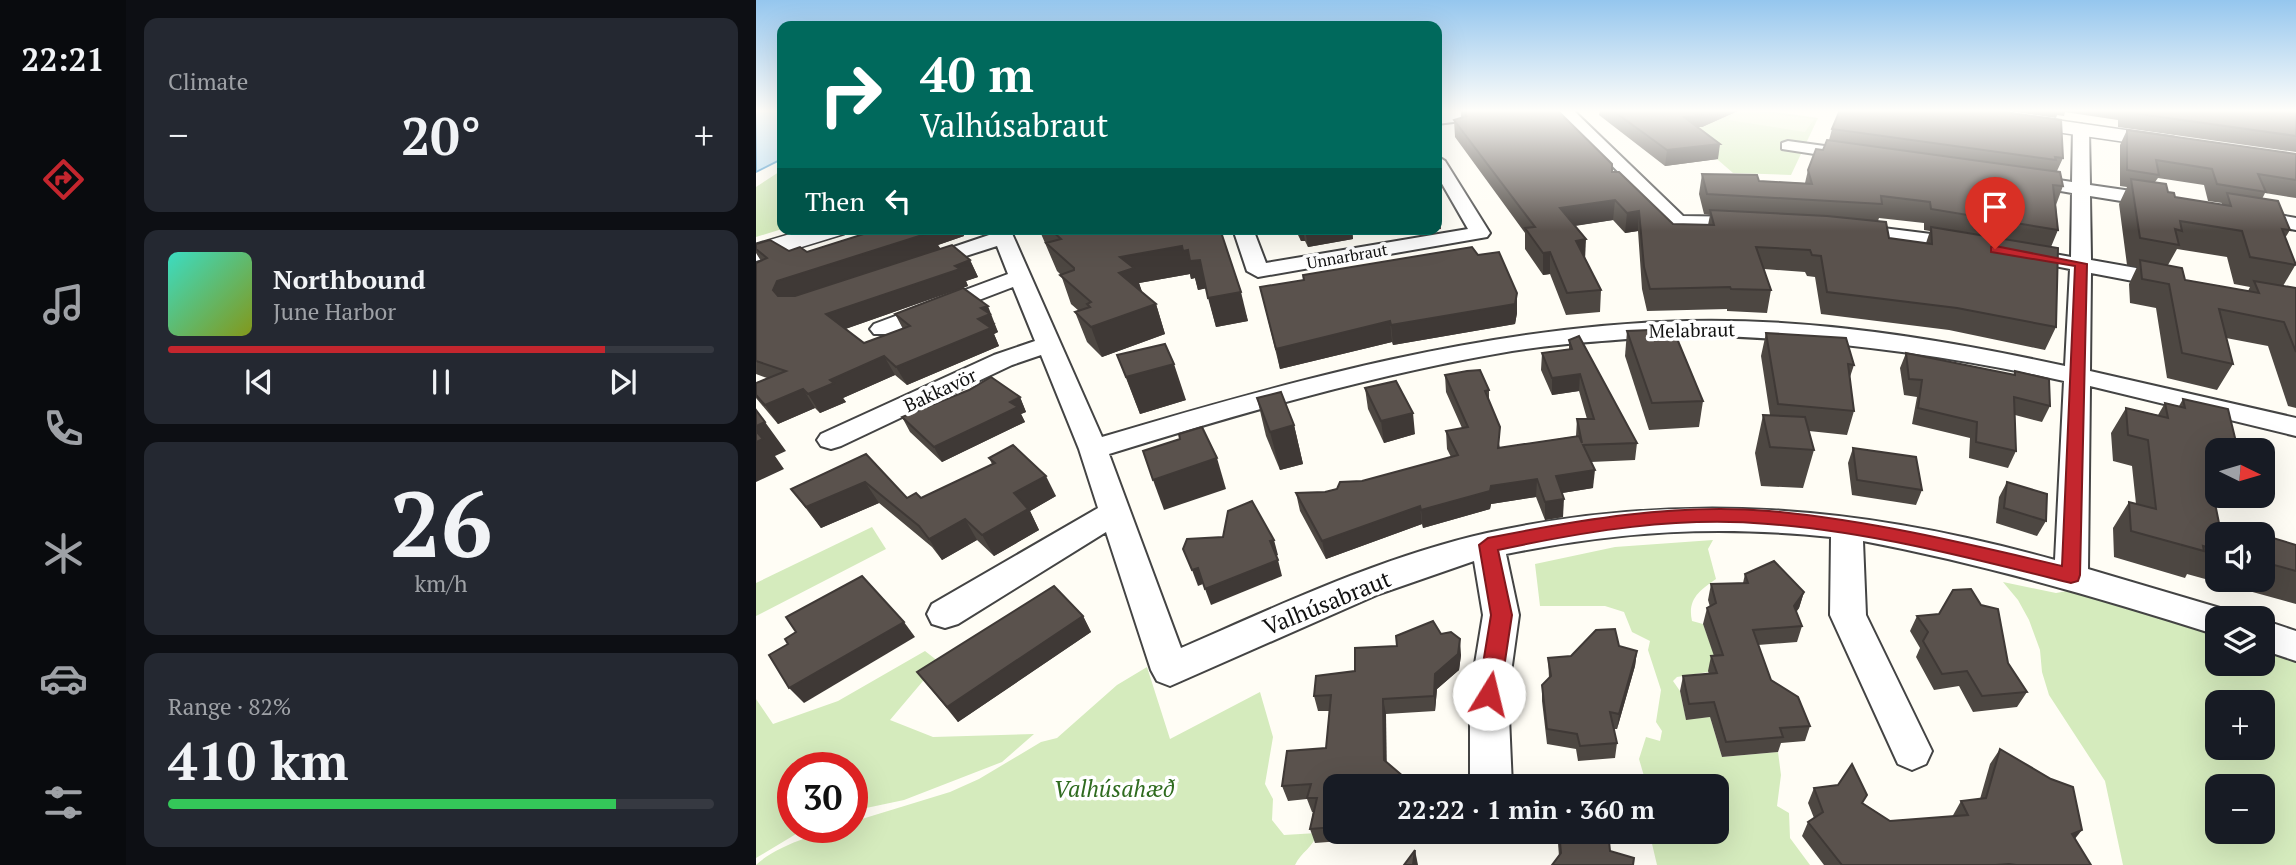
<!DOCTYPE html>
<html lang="en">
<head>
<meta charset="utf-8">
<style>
  :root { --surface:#171b24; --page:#242831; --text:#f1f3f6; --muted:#9ea1a6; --line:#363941; --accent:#c4262e }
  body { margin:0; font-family:"PT Serif",serif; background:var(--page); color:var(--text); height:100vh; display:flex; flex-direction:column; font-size:26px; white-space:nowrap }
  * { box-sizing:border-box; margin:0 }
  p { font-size:23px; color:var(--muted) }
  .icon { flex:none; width:38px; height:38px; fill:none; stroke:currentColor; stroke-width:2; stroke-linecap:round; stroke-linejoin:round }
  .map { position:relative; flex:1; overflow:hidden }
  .panel { display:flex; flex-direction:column; gap:18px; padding:18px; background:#0d0f14; width:630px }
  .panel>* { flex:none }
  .banner { position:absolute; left:21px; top:21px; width:665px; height:214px; border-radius:14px; box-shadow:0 7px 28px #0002; background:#00695c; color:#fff; overflow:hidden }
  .needle { width:46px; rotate:95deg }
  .fabs { position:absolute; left:1449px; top:438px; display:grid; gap:14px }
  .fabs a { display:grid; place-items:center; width:70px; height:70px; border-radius:14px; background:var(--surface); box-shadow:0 7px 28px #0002; font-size:35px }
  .speed { position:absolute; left:21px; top:752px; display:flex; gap:14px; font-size:35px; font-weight:700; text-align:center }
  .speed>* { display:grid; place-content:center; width:91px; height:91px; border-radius:50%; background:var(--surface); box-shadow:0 7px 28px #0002; line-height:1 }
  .speed .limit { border:10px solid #d22; background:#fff; color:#111 }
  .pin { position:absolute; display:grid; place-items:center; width:60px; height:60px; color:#fff; margin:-72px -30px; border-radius:50% 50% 50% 0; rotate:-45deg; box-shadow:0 0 7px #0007 }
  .pin .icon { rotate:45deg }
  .me { position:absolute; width:77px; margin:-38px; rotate:9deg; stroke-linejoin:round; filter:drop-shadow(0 0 5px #0008) }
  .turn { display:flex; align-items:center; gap:24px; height:147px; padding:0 28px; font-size:32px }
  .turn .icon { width:91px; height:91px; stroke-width:2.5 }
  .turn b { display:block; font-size:49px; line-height:60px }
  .then { display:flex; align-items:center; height:66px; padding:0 28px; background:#0003; gap:14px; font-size:26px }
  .big { font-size:52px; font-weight:600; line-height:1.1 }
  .panel .tile { flex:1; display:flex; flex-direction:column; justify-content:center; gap:10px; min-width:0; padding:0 24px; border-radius:14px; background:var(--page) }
  .panel .dial { align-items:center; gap:0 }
  .dial b { font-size:91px; line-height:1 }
  .song { display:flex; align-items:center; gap:21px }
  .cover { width:84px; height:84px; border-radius:10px; background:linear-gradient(135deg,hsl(170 70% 55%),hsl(70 70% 35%)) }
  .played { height:7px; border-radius:4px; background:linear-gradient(90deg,var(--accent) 80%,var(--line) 80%) }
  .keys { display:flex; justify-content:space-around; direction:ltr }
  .heat { display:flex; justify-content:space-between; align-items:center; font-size:38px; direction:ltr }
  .charge { height:10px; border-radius:5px; background:linear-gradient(90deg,#34c759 82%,var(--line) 0) }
  .trip { position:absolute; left:567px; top:774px; width:406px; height:70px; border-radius:14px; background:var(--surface); box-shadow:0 7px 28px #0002; font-weight:600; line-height:70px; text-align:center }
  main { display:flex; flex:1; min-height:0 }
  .menu { display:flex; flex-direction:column; width:126px; justify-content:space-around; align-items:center; background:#090b0e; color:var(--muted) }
  .menu .icon { width:49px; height:49px }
  .menu .current { color:var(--accent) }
  .menu b { font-size:32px; color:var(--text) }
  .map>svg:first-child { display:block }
</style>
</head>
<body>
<main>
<nav class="menu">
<b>22:21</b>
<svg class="icon current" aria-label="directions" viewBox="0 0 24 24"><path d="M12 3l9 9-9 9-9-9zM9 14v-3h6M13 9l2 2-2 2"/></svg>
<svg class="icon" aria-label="music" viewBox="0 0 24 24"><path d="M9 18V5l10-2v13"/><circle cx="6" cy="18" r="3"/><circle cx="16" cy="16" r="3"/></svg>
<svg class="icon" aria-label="phone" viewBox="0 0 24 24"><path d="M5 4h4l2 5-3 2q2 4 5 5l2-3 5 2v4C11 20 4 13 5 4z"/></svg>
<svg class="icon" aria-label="climate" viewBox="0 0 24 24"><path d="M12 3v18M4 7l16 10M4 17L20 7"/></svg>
<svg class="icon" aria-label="car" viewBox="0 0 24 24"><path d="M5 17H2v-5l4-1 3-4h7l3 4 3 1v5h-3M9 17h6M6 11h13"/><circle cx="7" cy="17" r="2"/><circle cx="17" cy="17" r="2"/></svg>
<svg class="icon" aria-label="filters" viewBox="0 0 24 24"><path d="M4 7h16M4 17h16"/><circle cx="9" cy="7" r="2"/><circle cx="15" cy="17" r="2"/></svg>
</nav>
<section class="panel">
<div class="tile"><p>Climate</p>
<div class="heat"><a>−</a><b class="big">20°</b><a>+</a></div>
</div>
<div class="tile">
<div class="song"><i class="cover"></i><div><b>Northbound</b><p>June Harbor</p></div></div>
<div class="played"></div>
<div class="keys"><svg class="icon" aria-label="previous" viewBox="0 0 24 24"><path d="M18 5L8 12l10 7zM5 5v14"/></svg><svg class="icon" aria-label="pause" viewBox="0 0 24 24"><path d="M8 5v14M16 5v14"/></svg><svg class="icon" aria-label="next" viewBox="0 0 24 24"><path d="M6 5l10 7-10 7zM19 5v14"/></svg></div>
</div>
<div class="tile dial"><b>26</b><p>km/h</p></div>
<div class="tile"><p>Range · 82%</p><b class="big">410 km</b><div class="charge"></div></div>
</section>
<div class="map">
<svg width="1540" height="865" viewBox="0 0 1540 865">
  <rect width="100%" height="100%" fill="#fffdf5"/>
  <g fill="#d5ebbd" fill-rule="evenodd">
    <path d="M951,110H1007L1062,118L1035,175L977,173L915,119Z"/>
    <path d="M26,170V229L0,237V187Z"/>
    <path d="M116,527L130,549L0,616V583Z"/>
    <path d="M957,540L952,549L960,579C944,590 931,599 936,621L947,624L964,670L921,677L917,681L924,691L930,719L954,717L966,757L1022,752L1025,775L1021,806L1033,813L1034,838L1054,865H901L893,831H961V786H883L888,776L883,759L890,737L904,741L906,731L900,722L905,690L892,650L894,641L876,632L868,612L849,606H784L779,564L859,547Z"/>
    <path d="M1247,582L1300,593L1317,590L1461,635V663H1507V650L1540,660V865H1367L1349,781L1293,695L1286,672L1284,650L1273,620L1262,600ZM1461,702H1507V747H1461ZM1461,786H1507V831H1461Z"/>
    <path d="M169,651L183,662L134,720L177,737L278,734L246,762L148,800L96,811V768H37V828H50L0,858V699L17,724L82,701Z"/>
    <path d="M391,667L414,739L504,692L517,737L509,784L517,799L516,820L528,835L561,833C558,847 545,852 539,865H0C18,847 70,828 96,828V822L194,792L223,779L285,742L301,738L361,685Z"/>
  </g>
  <path fill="#e6f2cf" d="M981,110L1058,119L1049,132L972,120Z"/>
  <path fill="#b9e0f7" stroke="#3f96cf" stroke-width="2" d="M0,110H26V159L0,172Z"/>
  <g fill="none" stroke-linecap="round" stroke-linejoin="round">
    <g stroke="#444" stroke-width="4">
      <g id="minor">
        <path d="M724,110H771L764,114L681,124V114Z"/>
        <path d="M802,110H817L927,216L991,217L1001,223L991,229L915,226Z"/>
        <path d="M1325,124L1333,129L1334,185L1403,195L1412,201L1403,207L1334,196L1335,260L1414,274L1425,281L1414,288L1335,273L1334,371L1540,418V436L1334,386L1332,569L1474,611L1477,618H1461V635C1344,598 1228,564 1107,541L1110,615L1176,751L1170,764L1156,770L1142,764L1074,615L1075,537C959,525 864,531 750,554L763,615L752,694L756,786H714V694L727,615L718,561L623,594L414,686L401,681L395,670L350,532L202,624L189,628L176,624L171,614L176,604L342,508L323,449L285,355L256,365L85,446L75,449L65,446L61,440L65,434L238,355L279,341L257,287L134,334H118L114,329L118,324L252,274L241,246L166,270L155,264L159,260L236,234L234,229H254L346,437C537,380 731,326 931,321C1058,318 1185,339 1309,366L1314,269L1258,258L1255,254L1265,248L1315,257L1316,193L1270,185L1261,180L1270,175L1316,182L1317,129ZM932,335C1060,338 1183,353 1308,381L1299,560C1107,506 927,490 731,533C625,557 524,605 425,648L353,454C486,413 619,374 756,351C814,342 873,339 932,335Z"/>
        <path d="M1032,141L1098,150L1106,155L1098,160L1026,149V143Z"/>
        <path d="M681,156L689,161L734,233L731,237L502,277L491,271L477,229H497L510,263L712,229L681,175Z"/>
        <path d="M1494,210L1540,218V230L1487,220L1484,216Z"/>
        <path d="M1095,224L1207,238L1217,244L1207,250L1088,234L1085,230Z"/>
        <path d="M1507,620L1540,631V661L1507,650Z"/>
      </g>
    </g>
    <g stroke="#444" stroke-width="3">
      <g id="tertiary">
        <path d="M681,110H716L713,114L681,119Z"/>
        <path d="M1180,110H1230L1418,137L1429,143L1418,149L1190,116Z"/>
        <path d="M51,229H92L88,234L0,261V244Z"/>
      </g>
    </g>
    <use href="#minor" fill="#fff" fill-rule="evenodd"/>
    <use href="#tertiary" fill="#fff" fill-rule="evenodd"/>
  </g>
  <g fill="#4d4742" fill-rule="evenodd">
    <path d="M705,110H801L856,172L917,224L952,225L954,215L948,214L943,194L946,174L1003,181L1049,183L1052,170L1073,140L1076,129L1083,111L1073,110H1234L1307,158L1301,171L1307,186L1300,205L1302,230L1295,247L1300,327L1289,350L1193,330L1065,314L1059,277L1051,276L1049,272L1008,269L1015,290L1011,313L971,311V309L891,311L886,289L882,231L869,233L857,220L819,226L829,259L845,290L844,312L810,315L794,274L787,275L769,249V233L699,137L698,120L705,118ZM1123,218L1168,223V230L1174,231L1170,243L1133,238L1122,221Z"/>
    <path d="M844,110H984L946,127H942L962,159L909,166L843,115Z"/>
    <path d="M1246,110H1540V152L1362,127V120L1309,112L1308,116L1301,115L1300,118Z"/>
    <path d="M1371,130L1540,154V198L1509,193L1506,199L1534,230L1529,238L1540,264L1527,286L1540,288V408L1532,406L1512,346L1470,338L1477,364L1461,390L1411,378L1400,308L1374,303L1373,284L1381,267L1371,265L1363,204L1371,187L1364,186V145ZM1402,178L1448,185L1452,201L1466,203L1465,205L1419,197L1399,182ZM1421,249L1471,257L1478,284L1494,287L1492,291L1429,280L1412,265Z"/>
    <path d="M108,229H206L208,236L182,245L184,248L214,260L222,277L210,281L212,286L89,329L108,343L147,329L139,314L240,323L238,324L242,332L238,334L243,346L151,385L139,375L87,398L90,402L64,413L59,408L22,424L0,398V383L11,378L0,374V263L5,261L0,253V244L33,251L51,252L108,234L106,230Z"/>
    <path d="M283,229H464L492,321L460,327L450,288L442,290L439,278L435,279L434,274L383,283L386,293L400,304L409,334L346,357L331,342L319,312L323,311L315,304L305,275L301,271Z"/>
    <path d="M539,229H596L597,239L552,247L549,241H545Z"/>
    <path d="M722,255L761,293V313L759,324L637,345L636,342L524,369L504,287Z"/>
    <path d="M871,331L947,401L943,427L893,430L869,356Z"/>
    <path d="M1010,333L1098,365L1094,377L1098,411L1091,435L1053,431L1058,450L1047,488L1005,486L999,453L1007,415H1014L1005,356Z"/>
    <path d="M813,340L881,443L879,460L835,462L837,488L806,493L807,517L789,520L780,497L735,504L734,509L667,528L666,524L570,559L544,511L540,493L569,492L606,481L695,457L691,449L690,431L706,428L690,392L689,375L733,390V401L744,448L820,436L821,419H831L823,391L796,395L785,370L786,353L813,349Z"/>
    <path d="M1150,353L1257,375L1259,371L1294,406L1286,422L1259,415L1260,451L1252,468L1213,458L1214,438L1156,424L1161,397L1148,395L1144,368Z"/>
    <path d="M361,355L430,400L384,414Z"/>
    <path d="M609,388L659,434L628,443L612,409Z"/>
    <path d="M264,397L270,412L265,414L269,422L186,462L154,432L146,417Z"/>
    <path d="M501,398L538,425L547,464L524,470L510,436Z"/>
    <path d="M1427,399L1461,450V495H1467L1465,499L1458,497L1461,534V579H1507V535L1540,545V604L1431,574L1429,578L1358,557L1357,528L1373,502L1380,504L1376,466L1357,461L1355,433L1370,408L1402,415L1409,403L1423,406Z"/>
    <path d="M1097,448L1166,490L1160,505L1096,495L1092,463Z"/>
    <path d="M110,454L151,498H165L236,464L233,458L300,496L274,511L283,530L238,556L221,540L186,560L176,547L123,503L65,528L35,489Z"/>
    <path d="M1251,482L1290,521L1281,536L1240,523L1243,497Z"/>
    <path d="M989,574L1048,592L1043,608L1040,612L1046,626L1041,642L1002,645L1015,680L1054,726L1049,741L1025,743L1022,752L966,757L954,717L930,720L924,691L927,676L953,674L952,671L955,656H958L947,624L951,608L954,607L952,600L955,584L987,583Z"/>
    <path d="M327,616L335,632L202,722L161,672Z"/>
    <path d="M1161,616L1252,663L1271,692L1261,707L1217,712L1203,686L1178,690L1160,657L1164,648L1154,631Z"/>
    <path d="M685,634L705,655L703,670L681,689L679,711L630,714L579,786V831H613L611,839L559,843L554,829L557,812H556L551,799L532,801L526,786L570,748L574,711H562L558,696L641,646Z"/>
    <path d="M863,646L881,651L879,666L861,729H857L861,743L859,758L822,761L820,749L791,744L786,701V685L793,678L792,658L815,656Z"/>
    <path d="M1244,749L1319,839L1335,865H1068L1046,836L1052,822L1058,818L1052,803L1058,788L1107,803L1134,821L1196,817L1205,801L1224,799L1234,764Z"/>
    <path d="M801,831H852L854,851L803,856Z"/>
  </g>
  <g fill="#3f3936">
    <path d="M953,110H984L946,127H939L928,117L937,113Z"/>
    <path d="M964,144L962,159L909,166L911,150Z"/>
    <path d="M859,200L857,220L803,228L804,208Z"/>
    <path d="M681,202H683L685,229L648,234V229H681Z"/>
    <path d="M883,211L882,231L869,233L871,213Z"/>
    <path d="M174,229H206L208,236L182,245L184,248L28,307L17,290L21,281Z"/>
    <path d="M542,229H547L549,241H545Z"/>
    <path d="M549,229H596L597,239L552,247Z"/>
    <path d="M830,239L829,260L820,241Z"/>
    <path d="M426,246L444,260L452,288L442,290L439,278L435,279L434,274L383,283L388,297L363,273L364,257Z"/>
    <path d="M794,252V274L787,275V253Z"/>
    <path d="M214,260L222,277L210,281L212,286L81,332L70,314Z"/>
    <path d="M485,292L492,321L460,327L452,298Z"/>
    <path d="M761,293V313L759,324L637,345L635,325Z"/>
    <path d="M400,304L409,334L346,357L335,327Z"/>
    <path d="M232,306L242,332L238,334L243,346L151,385L140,367L225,308Z"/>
    <path d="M634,321L636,342L524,369L520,349Z"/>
    <path d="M128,356L139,375L87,398L90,402L64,413L52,394L74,380Z"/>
    <path d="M418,364L430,400L384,414L370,377Z"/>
    <path d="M824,374L823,391L796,395V378Z"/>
    <path d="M47,389L59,408L22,424L9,405Z"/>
    <path d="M264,397L270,412L265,414L269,422L186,462L178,447L254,402Z"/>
    <path d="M657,413L659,434L628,443L625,421Z"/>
    <path d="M9,422L30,451L19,456L28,469L0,482V426Z"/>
    <path d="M538,425L547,464L524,470L514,432Z"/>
    <path d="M461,458L470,489L408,510L397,480Z"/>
    <path d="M839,470L837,488L800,494V476Z"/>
    <path d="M290,476L300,496L274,511L283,530L238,556L226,535L258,493Z"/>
    <path d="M781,479L780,497L735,504L734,509L667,528L665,510L735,486Z"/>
    <path d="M109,482L123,503L65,528L50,507Z"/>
    <path d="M808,499L807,517L789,520V502Z"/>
    <path d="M664,506L666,524L570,559L566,541Z"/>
    <path d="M209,519L221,540L186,560L173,539Z"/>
    <path d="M518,540L522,555L518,557L514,541Z"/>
    <path d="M522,560L526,576L455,605L449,589Z"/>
    <path d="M442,568L447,584L442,586L436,570Z"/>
    <path d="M1048,592L1043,608L1033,622L1038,606Z"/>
    <path d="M327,616L335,632L202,722L191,707Z"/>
    <path d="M148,622L159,637L48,703L33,688Z"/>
    <path d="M704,639L705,655L703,670L681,689L679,711L678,696L679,674Z"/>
    <path d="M881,651L879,666L861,729L863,714Z"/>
    <path d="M627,699L630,714L631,775L628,760Z"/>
    <path d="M1326,830L1314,845L1316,834Z"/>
    <path d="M659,850L662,865H657Z"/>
  </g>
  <g fill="#5a524d" stroke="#3f3936" stroke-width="2">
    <path d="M707,110H801L856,164V172H863L917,224L958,225L954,210L1071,216L1130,222L1133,238L1176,244L1175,227L1302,248L1300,327L1201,308L1071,292L1065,256L1056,255L1054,250L1000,247L1015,290L975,289L974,287L894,289L888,267L883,211L871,213L859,200L804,208L830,239L820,241L845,290L811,293L794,252L787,253L769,228L779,227L698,120L711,116Z"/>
    <path d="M856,110H953L948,112L937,113L941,116L928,117L964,144L911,150Z"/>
    <path d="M1084,110H1234L1305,120L1307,158L1299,157L1300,160L1076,129Z"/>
    <path d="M1369,110H1540V136L1369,112Z"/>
    <path d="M1371,130L1540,154V180L1502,174L1510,192L1461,184L1456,169L1400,160L1403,175L1371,170Z"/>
    <path d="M1071,140L1304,172L1307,186L1297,185L1302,230L1175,209L1174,202L1125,196L1126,204L951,194L946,174L1001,175L1003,181L1056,184L1052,170L1060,149L1067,150Z"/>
    <path d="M1375,179L1410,184L1412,192L1418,193L1419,197L1475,206L1471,193L1522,201L1534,230L1526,229L1540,265L1494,257L1486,231L1424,221L1426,231L1419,229L1423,245L1384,238Z"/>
    <path d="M108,229H174L172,230L176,232L21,281L17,290L22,296H39L196,245L214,260L199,266L204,269L70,314L108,343L154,326L139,314L207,288L232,306L225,308L234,314L222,319L235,328L140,367L128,356L74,380L78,383L52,394L47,389L9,405L0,395V383L30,371L0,361V263L11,258L0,249V244L14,240L33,251L44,247L51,252L111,233L106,230Z"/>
    <path d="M294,229H464L485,292L452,298L444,260L434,261L432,250L427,251L426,246L364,257L378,268L363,273L400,304L335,327L319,312L334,307L331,304L335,302L304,275L318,270V268L290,243L305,239Z"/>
    <path d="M716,247L722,255L743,252L761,293L759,304L635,325L634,321L520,349L504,287L548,280L547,275Z"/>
    <path d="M1384,260L1426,268L1429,280L1503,293L1498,281L1540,288V352L1528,322L1463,309L1477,364L1426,353L1413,284L1386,279Z"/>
    <path d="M917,329L947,401L896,403L871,331Z"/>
    <path d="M1010,333L1090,338L1098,365L1092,364L1098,411L1022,404Z"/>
    <path d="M823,336L881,443L827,445L839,470L800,476L808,499L789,502L781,479L735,486L734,491L665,510L664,506L566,541L540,493L569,492L581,489L584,482L606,481L702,455L690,431L712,427L689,375L711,371L724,370L733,390L729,391L744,427L742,448L823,436L826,443L821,419H838L824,374L796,378L786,353L816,349L813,340Z"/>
    <path d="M409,344L418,364L370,377L361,355Z"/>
    <path d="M1150,353L1259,375V371L1293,379L1294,406L1258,397L1260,451L1220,442L1221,422L1162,408L1166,380L1153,379Z"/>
    <path d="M235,377L264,397L254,402L262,407L178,447L146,417L213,390Z"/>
    <path d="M640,381L657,413L625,421L609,388Z"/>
    <path d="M525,392L538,425L514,432L501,398Z"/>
    <path d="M1427,399L1472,409L1482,450H1461V467L1451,464L1463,523L1502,534H1461V550L1447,546L1448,551L1375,531L1373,502L1400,509L1392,440L1372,435L1370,408L1412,418L1409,403L1429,408Z"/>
    <path d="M0,410L9,422L0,426Z"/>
    <path d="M1007,415L1049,417L1058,450L1014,447Z"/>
    <path d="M446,427L461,458L397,480L387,451L424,439L423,434Z"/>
    <path d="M0,431L7,439L0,442Z"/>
    <path d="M257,445L290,476L258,493L272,509L226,535L209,519L173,539L163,526L109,482L50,507L35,489L110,454L151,498L160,493L165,498L239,463L233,458Z"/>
    <path d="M1097,448L1160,457L1166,490L1101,480Z"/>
    <path d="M1251,482L1291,494L1290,521L1248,508Z"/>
    <path d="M496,501L518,540L514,541L522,560L449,589L442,568L436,570L427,549L431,539L467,537L472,511Z"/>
    <path d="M1507,535L1540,545V571L1507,562Z"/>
    <path d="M1018,561L1048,592L1038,606L1046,626L997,630L1015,680L1042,697L1054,726L1024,728L1027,737L970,742L958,702L933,704L927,676L961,673L955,656L967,655L951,608L960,603L955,584L992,583L989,574Z"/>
    <path d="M106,576L148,622L33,688L13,655L32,644L29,639L40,632L30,617Z"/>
    <path d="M298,586L327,616L191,707L161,672Z"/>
    <path d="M1215,589L1225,605L1242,609L1252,663L1271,692L1226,696L1211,671L1186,674L1167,641L1172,632L1161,616L1183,614L1197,590Z"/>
    <path d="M677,621L685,634L695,632L704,639L702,654L679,674L678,696L627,699L628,760L648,777H655L664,786H579V827L554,829L561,798H551L555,784L526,786L531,751L570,748L575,695L558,696L560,676L599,671V648L641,646L640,636Z"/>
    <path d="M859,629L863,646L881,651L863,714L854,712L861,743L824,746L821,734L791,729L786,685L795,676L792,658L815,656L840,630Z"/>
    <path d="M1244,749L1295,779L1317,787L1326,830L1316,834L1335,865H1260L1253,864L1240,865H1086L1052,822L1067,812L1058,788L1082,785L1096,764L1111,795L1106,803L1134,821L1212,815L1205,801L1230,798Z"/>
    <path d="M803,831H852L854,851L878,858L877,865H796L805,853Z"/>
    <path d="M659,850L657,865H648Z"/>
  </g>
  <linearGradient id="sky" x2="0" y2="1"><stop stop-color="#95c6ee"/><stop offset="0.48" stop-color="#fffefa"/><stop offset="1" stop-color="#fffefa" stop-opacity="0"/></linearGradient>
  <rect width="1540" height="231" fill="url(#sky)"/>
  <path fill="#c4262e" stroke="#7f191e" stroke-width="2" d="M1239,246L1331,264L1324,575L1322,581L1315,583C1215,558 1115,532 1012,524C922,516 830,531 742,550L756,615L744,694L741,701L733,704L725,701L722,694L735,615L723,545L732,538C822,520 920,503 1013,511C1112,520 1208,543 1306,566L1319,266L1235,252V247Z"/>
  <g text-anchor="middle" stroke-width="7" stroke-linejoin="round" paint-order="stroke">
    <g font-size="16" fill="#111" stroke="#fff">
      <text transform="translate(591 256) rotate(-10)" y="6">Unnarbraut</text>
    </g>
    <g font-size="19" fill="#111" stroke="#fff">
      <text transform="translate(936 330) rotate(-1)" y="7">Melabraut</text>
      <text transform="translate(184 390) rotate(-25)" y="7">Bakkavör</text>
    </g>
    <g font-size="23" fill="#111" stroke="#fff">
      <text transform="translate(571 603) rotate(-22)" y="8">Valhúsabraut</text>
    </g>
    <g font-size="23" font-style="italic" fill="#2f6b1f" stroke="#fff">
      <text x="358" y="797">Valhúsahæð</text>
    </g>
  </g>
</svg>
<div class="fabs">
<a><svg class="needle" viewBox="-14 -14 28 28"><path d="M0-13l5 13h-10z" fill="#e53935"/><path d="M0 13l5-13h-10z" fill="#9ea1a6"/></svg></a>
<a><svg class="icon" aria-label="sound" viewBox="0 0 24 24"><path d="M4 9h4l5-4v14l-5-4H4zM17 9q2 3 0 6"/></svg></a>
<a><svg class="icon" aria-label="layers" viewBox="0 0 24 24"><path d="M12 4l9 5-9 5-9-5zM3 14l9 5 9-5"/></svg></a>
<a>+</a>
<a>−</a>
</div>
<div class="speed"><div class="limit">30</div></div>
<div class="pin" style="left:1239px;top:249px;background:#d93025"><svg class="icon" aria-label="arrive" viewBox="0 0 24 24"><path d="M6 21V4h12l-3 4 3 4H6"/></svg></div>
<svg class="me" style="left:733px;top:694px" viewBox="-20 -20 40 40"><circle r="19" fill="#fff"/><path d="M0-13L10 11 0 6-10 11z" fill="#c4262e"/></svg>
<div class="trip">22:22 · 1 min · 360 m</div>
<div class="banner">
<div class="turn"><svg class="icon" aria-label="right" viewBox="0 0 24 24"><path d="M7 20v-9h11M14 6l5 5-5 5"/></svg><div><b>40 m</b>Valhúsabraut</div></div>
<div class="then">Then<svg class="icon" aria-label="left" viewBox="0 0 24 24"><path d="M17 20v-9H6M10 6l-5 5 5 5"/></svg></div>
</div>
</div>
</main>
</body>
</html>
